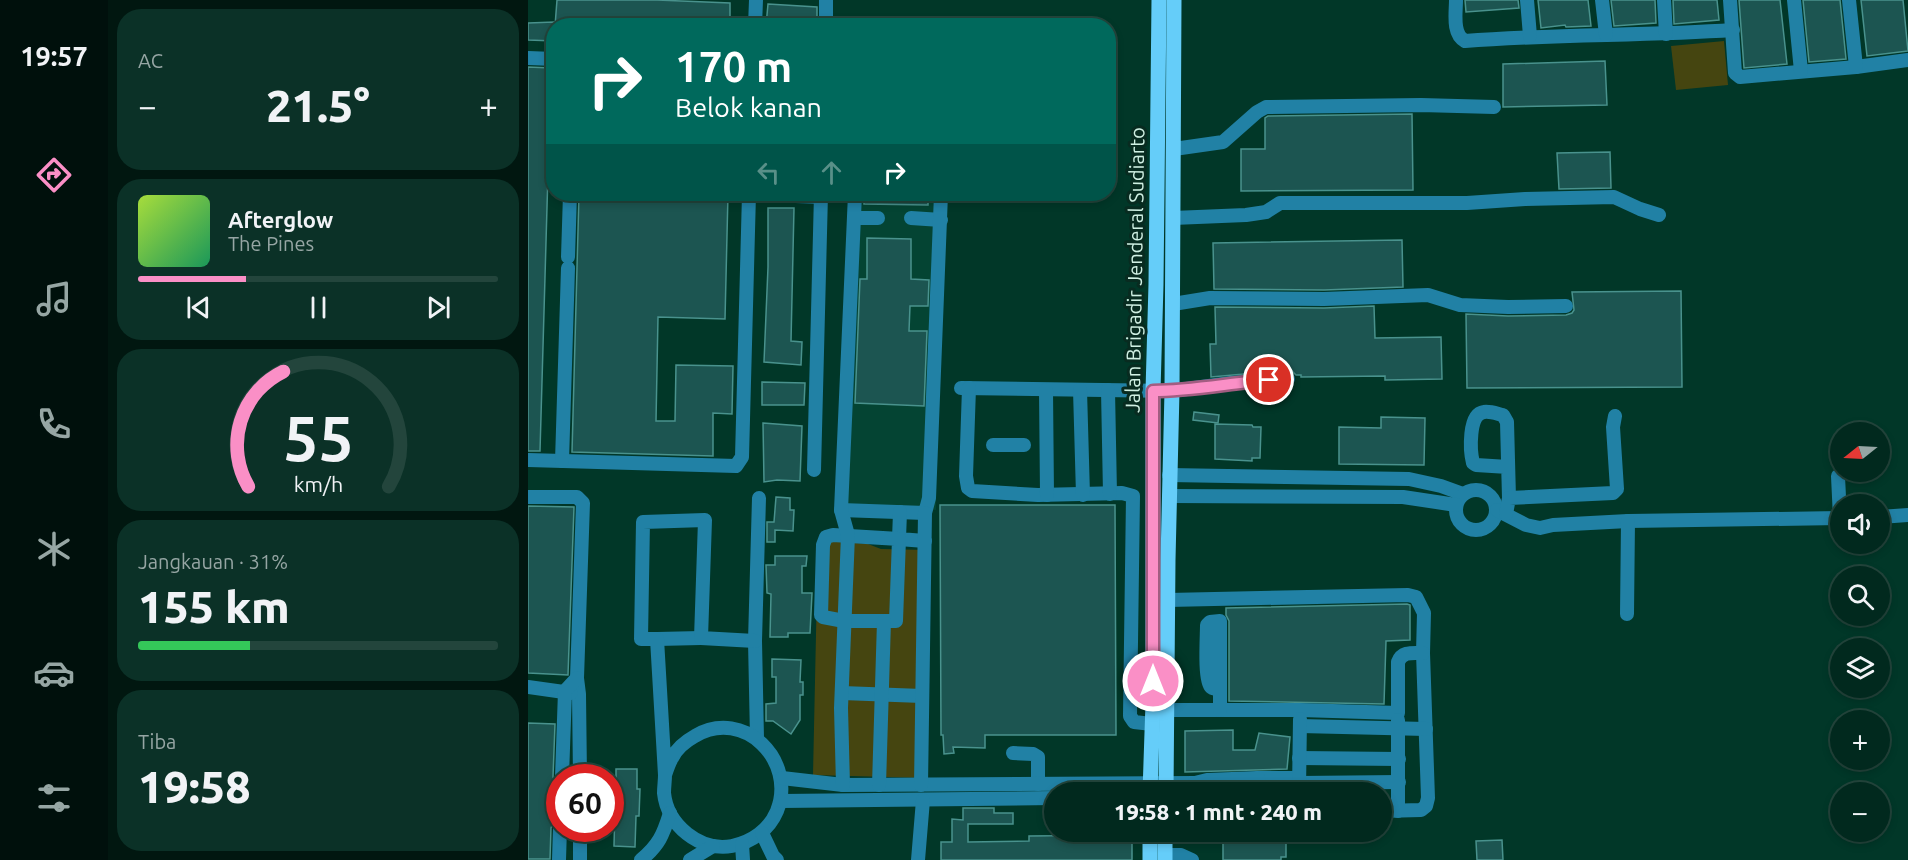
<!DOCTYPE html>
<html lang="id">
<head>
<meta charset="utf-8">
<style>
  :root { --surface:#01291e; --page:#0b3127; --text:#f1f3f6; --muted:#96a6a4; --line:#23453c; --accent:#fa8fc6 }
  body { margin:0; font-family:Ubuntu,sans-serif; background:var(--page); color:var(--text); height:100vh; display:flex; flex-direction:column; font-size:22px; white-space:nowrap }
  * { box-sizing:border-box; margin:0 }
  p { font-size:20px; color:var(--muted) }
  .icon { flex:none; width:33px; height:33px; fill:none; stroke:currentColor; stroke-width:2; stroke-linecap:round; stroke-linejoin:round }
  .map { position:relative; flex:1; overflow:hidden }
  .sheet { display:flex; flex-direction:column; gap:9px; padding:9px; background:#011710; width:420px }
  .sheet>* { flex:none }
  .banner { position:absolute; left:18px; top:18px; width:570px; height:183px; border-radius:24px; box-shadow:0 3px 9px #0003,0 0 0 2px var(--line); background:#00695c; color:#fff; overflow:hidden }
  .needle { width:39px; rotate:252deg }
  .controls { position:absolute; left:1302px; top:422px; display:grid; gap:12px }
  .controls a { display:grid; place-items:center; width:60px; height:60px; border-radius:50%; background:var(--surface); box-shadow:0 3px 9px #0003,0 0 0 2px var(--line); font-size:30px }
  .speed { position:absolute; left:18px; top:764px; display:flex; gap:12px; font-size:30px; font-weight:700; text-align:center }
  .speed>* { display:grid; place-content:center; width:78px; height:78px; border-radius:50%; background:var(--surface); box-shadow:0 3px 9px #0003,0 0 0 2px var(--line); line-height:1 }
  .speed .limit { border:9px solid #d22; background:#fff; color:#111 }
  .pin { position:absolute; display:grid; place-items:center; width:51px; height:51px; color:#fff; margin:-26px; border:3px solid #fff; border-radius:50%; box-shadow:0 2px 6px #0007 }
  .me { position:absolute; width:66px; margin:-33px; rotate:0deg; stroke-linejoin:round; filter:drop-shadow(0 0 4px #0008) }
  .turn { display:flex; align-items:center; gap:21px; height:126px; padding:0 30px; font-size:27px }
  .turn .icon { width:78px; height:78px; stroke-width:2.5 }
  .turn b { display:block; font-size:42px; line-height:51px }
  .lanes { display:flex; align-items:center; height:57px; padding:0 30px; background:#0003; justify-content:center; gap:30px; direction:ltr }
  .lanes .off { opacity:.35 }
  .big { font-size:45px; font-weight:800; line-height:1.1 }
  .sheet .tile { flex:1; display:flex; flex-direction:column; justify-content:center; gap:9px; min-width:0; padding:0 21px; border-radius:24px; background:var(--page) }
  .sheet .dial { align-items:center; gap:0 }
  .dial svg { height:156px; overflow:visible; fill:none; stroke:var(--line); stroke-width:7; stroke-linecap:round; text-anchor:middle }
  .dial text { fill:var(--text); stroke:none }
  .song { display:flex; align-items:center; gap:18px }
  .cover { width:72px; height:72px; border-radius:9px; background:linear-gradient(135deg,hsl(80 70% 55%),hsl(150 70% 35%)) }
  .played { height:6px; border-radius:3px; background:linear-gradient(90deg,var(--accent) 30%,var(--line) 30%) }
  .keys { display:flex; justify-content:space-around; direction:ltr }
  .heat { display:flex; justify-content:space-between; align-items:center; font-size:33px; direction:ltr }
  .charge { height:9px; border-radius:4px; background:linear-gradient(90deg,#34c759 31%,var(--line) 0) }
  .trip { position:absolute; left:516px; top:782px; width:348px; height:60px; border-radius:30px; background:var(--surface); box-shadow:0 3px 9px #0003,0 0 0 2px var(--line); font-weight:800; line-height:60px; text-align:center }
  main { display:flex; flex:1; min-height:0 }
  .tabs { display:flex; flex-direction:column; width:108px; justify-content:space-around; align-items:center; background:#00100c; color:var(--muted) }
  .tabs .icon { width:42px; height:42px }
  .tabs .current { color:var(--accent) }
  .tabs b { font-size:27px; color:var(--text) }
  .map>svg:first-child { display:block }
</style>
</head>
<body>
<main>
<nav class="tabs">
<b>19:57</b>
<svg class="icon current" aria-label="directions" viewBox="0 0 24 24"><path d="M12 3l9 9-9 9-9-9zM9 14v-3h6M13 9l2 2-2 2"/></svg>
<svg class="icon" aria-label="music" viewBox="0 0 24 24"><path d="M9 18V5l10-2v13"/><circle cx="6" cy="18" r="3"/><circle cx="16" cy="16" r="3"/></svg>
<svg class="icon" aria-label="phone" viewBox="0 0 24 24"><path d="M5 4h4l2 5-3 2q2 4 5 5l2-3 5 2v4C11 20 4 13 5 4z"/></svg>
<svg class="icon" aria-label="climate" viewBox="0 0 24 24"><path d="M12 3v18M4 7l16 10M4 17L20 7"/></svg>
<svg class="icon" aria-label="car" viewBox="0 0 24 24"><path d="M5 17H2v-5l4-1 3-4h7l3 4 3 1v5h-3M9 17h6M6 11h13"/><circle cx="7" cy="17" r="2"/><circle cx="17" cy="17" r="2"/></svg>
<svg class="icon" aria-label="filters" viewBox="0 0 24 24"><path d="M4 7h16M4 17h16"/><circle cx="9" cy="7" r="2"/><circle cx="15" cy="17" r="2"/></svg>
</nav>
<section class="sheet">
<div class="tile"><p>AC</p>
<div class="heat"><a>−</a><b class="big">21.5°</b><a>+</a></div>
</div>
<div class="tile">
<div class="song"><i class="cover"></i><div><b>Afterglow</b><p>The Pines</p></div></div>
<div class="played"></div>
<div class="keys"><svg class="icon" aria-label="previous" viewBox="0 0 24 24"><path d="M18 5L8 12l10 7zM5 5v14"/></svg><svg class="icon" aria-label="pause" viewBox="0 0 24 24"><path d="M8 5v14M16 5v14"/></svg><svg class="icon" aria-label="next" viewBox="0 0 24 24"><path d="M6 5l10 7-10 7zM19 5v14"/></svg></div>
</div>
<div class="tile dial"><svg viewBox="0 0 100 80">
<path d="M14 69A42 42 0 1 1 86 69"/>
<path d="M14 69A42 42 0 0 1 32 10" stroke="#fa8fc6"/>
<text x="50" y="56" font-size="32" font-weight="700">55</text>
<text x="50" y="72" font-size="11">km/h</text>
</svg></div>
<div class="tile"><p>Jangkauan · 31%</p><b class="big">155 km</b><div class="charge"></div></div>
<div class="tile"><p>Tiba</p><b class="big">19:58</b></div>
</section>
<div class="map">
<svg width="1380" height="860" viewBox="0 0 1380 860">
  <rect width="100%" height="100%" fill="#013728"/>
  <path fill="#044433" d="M320,194H413L408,510L316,509Z"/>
  <g fill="#454510">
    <path d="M1196,41L1200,85L1148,90L1143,46Z"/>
    <path d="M290,540L340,544L353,549L399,550L397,778L285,775Z"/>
  </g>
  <g fill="#1c5551" stroke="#49928d" stroke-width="1.5">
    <path d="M29,0H129L202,3V26H27Z"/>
    <path d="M937,0H990L991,8L938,12Z"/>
    <path d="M1010,0H1060L1063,26L1038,27L1037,25L1013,28Z"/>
    <path d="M1083,0H1127L1128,23L1086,26Z"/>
    <path d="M1145,0H1189L1191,20L1146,24Z"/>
    <path d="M1211,0H1252L1259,64L1216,68Z"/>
    <path d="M1275,0H1312L1318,59L1281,62Z"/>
    <path d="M1333,0H1375L1380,51L1339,56Z"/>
    <path d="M240,4L289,7V26H238Z"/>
    <path d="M26,22V41L0,40V23Z"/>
    <path d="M1077,61L1079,105L975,107V64Z"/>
    <path d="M0,67L23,68L12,451H0Z"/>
    <path d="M884,114L885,190L713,191V149H737V118L740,116Z"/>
    <path d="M1082,152L1083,188L1031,189L1029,153Z"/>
    <path d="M51,194H200L197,319L130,317L128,421H147L148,365L205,366L204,414L185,413V456L44,452Z"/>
    <path d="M336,194H400V205L336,204Z"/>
    <path d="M240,208H266L263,341L274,342L273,365L236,362L240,267Z"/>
    <path d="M339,238L383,239V279L401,280L400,306H382L381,331H399L396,406L327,403L332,279H339Z"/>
    <path d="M874,240L875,287L796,290L686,289L685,243Z"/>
    <path d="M1153,291L1154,387L939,388L938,314L980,316L1038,315L1044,313L1046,310L1044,292Z"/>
    <path d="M846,306L847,338L913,337L914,379L857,380V376L773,377V375H768L764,371L759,370L683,377L682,344H688L687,307L796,308Z"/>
    <path d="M234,382L277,383L276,405H234Z"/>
    <path d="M666,412L691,415L690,423L665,420Z"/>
    <path d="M853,417L897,418L896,465L811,464V427L853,428Z"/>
    <path d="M235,423L274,426L272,481L249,480L236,482Z"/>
    <path d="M687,424L724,425L725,427H733L732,458H724V461L687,459Z"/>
    <path d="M248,497L262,498V510H266L265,531L247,530V542H239V522H246Z"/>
    <path d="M412,505H587L588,735H457V748L425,747L426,753L416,754L415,735H413Z"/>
    <path d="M0,506L46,507L40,675L0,673Z"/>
    <path d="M247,556H279L278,566H274V593H284L282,633H260V637H242L243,594L239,593L238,565H247Z"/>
    <path d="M879,604L882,605V640L858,641L856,704L701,701V621L698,615V608Z"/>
    <path d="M244,659L273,660L272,682H275V695H272V720L263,734L245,721H238V704L248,703V677H244Z"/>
    <path d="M0,723L27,724L25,777L27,782L26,821L23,828L22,859H0Z"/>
    <path d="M705,730V750H727L731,733L762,737L759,769L657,772V731Z"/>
    <path d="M88,769H109V789H112L111,816H108L107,847L86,846L87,806H82V784H88Z"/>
    <path d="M714,788V792H678V790L680,789Z"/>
    <path d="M435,808H466V813H485V824H440V842L501,841V836L604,835V860H413V842H424V819L435,820Z"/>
    <path d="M685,831H753L754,839H758V857H753V860H695V841L685,840Z"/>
    <path d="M974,840L975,860H949L948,841Z"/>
  </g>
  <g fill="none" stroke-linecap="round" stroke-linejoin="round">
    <g stroke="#2181a5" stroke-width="14">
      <path d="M928,0C928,13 924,34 937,41C1026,34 1115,36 1205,30"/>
      <path d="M999,0L1002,36"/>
      <path d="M1074,0L1078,35"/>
      <path d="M1136,0L1138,34"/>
      <path d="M1202,0L1207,73L1212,77L1328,67L1380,60"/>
      <path d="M1266,0L1273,71"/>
      <path d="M1321,0L1328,67"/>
      <path d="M227,26L228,0"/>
      <path d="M298,26V0"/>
      <path d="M0,58L26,59"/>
      <path d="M646,149L695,142L729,112L738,107L893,105L966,107"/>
      <path d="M242,195L293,197"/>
      <path d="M326,218H350"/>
      <path d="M383,218L413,220"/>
      <path d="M645,218L718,215L738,212L752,203H939L997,199L1086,197L1112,209L1131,215"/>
      <path d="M40,257L42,194"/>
      <path d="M645,304L682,298L796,299L900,295L932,305L980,307L1038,306"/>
      <path d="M433,388L644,391L703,383L760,379"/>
      <path d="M441,388L438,476L440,488L444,491L510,495L594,493L605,496L602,716L606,722L624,724"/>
      <path d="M518,390L519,495"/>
      <path d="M552,390L555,495"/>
      <path d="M580,390L582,494"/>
      <path d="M465,445H496"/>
      <path d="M0,460L208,466L214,457L221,194"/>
      <path d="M34,461L40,268"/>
      <path d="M980,467L948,465L945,463C942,451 940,414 956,412C962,411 970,414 975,415L979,422L981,498"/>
      <path d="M286,470L293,194"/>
      <path d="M641,475L881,479L913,486L935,494"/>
      <path d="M1310,476L1312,518"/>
      <circle cx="948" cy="510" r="20"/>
      <path d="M641,496L875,497L928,505"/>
      <path d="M0,497H49L55,503L49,678L51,694L52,777"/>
      <path d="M313,510L397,513L401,498L413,194"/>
      <path d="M969,510L998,525L1012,528L1025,525L1100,521L1312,518"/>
      <path d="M372,512L371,539L397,541"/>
      <path d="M978,514L981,498L1085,493L1089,489L1085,427L1087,416"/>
      <path d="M1352,517L1380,515"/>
      <path d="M305,535L371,539L368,621H316L295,617L293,615L295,545L298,537Z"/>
      <path d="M640,600L880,595L888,597L896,613L895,653L900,798L898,806L893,810L854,811"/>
      <path d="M1099,614L1100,521"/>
      <path d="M129,639L173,638"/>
      <path d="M0,687L43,693"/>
      <path d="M314,693L394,696"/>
      <path d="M639,710H772L870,713V662C874,651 885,653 895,653"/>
      <path d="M692,710V621L682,622L679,625C679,636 676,681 683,687C685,689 690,689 692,690"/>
      <path d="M772,726L898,729"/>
      <path d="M229,738L227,641L231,498"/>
      <path d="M485,753L505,754L510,757V784"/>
      <path d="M771,758L871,759"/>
      <path d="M137,775C139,769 141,763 144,758C149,748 158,741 167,736C216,707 269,761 249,811C241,830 224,842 204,846C172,852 139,825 136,793C136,787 137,781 137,775L129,639H113L115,522L177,520L173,638L227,641"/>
      <path d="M34,777L37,691L49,678"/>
      <path d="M254,778L315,785L667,783L669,792"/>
      <path d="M730,778H766"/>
      <path d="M667,783L679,780L730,778L732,792"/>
      <path d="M771,783L871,782"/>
      <path d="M315,785L313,708L320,535L313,510L327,194"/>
      <path d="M351,785L356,621"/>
      <path d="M393,785L397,513"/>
      <path d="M771,790L772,719"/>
      <path d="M253,801L526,798"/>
      <path d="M870,811V720"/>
      <path d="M52,828V860"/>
      <path d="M234,833L245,856L249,860"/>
      <path d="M214,844L215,860"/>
      <path d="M637,855H653L664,860"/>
      <path d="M31,860L32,828"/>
      <path d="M113,860C131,845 135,835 142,813"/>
      <path d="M162,860L185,846"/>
      <path d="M390,860L395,800"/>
    </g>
    <g stroke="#65cdf9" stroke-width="15">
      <path d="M622,792L625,703V391L628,284L631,0"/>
      <path d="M638,792L640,560L644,391L646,0"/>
      <path d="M622,831V860"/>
      <path d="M637,860V831"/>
    </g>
  </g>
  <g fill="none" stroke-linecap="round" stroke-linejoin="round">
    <g stroke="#a25d81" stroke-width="15">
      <path id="route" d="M625,681V391C663,391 702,383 741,380"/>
    </g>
    <use href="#route" stroke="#fa8fc6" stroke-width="10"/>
  </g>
  <g text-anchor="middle" stroke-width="6" stroke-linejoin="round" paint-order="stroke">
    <g font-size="20" fill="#d0f0e3" stroke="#082b20">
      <text transform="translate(607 270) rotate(-89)" y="7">Jalan Brigadir Jenderal Sudiarto</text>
    </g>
  </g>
</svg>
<div class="controls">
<a><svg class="needle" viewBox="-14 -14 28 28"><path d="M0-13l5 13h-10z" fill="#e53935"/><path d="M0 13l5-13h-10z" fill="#96a6a4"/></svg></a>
<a><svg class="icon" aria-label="sound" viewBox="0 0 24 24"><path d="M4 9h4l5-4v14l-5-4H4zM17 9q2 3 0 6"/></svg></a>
<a><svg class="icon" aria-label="search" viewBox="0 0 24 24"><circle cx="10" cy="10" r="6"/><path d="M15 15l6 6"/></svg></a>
<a><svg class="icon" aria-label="layers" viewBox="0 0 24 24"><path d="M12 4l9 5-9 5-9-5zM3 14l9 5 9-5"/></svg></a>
<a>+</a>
<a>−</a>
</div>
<div class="speed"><div class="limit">60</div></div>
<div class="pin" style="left:741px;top:380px;background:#d93025"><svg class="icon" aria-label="arrive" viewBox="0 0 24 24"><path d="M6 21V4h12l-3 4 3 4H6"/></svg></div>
<svg class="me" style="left:625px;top:681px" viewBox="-20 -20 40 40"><circle r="17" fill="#fa8fc6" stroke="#fff" stroke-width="3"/><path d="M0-11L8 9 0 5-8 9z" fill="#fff"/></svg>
<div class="trip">19:58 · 1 mnt · 240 m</div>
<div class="banner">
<div class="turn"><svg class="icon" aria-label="right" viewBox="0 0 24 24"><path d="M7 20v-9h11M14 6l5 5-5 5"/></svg><div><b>170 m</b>Belok kanan</div></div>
<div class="lanes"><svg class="icon off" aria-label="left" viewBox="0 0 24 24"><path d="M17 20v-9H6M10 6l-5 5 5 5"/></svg><svg class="icon off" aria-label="ahead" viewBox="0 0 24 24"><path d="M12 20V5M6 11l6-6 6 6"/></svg><svg class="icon" aria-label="right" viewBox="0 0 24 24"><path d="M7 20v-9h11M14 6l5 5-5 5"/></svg></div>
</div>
</div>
</main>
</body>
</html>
